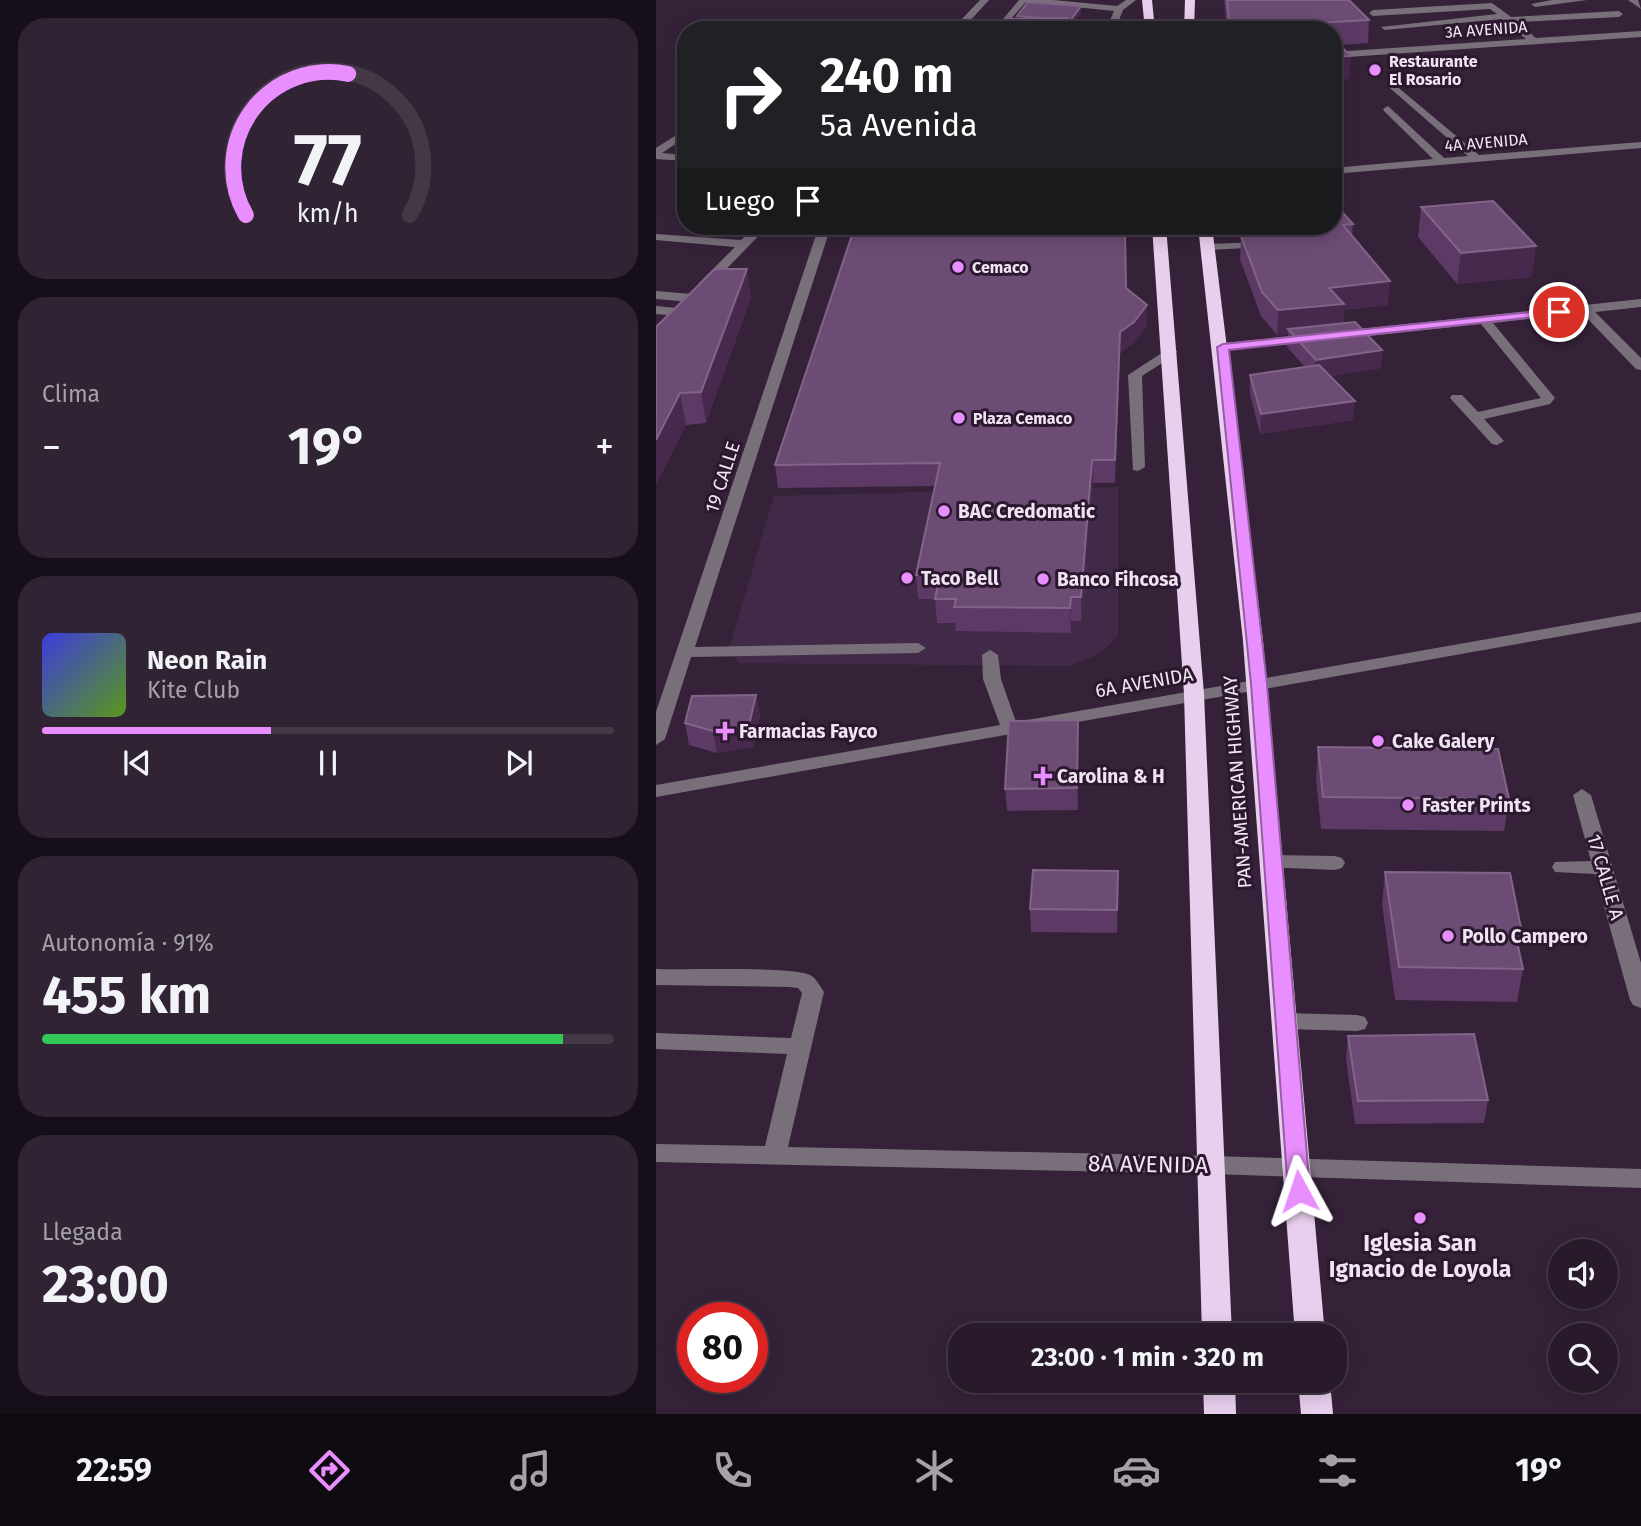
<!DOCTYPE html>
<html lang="es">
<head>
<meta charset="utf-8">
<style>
  :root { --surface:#281a2b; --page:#302333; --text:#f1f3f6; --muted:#a5a1a9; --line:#443847; --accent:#e98efe }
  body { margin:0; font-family:"Fira Sans",sans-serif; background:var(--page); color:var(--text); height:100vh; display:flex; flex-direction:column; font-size:26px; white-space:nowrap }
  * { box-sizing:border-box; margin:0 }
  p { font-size:23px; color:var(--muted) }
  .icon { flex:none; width:38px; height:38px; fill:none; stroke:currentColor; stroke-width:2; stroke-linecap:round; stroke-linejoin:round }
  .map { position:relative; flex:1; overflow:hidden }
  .drawer { display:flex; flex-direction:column; gap:18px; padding:18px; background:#160e18; width:656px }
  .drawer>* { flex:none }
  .hud { position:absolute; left:21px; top:21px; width:665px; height:214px; border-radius:28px; box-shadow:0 4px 18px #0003,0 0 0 2px var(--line); background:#202124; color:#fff; overflow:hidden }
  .fabs { position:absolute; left:892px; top:1239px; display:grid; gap:14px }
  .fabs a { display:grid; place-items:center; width:70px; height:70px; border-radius:50%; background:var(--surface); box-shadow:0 4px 18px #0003,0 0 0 2px var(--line); font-size:35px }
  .speed { position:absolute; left:21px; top:1302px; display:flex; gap:14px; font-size:35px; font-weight:700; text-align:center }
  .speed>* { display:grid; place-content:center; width:91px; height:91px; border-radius:50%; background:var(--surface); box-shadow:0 4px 18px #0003,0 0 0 2px var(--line); line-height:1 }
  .speed .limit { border:10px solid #d22; background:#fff; color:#111 }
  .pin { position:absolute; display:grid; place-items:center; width:60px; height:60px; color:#fff; margin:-30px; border:4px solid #fff; border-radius:50%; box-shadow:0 2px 7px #0007 }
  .me { position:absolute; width:77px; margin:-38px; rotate:355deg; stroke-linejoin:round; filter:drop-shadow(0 0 5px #0008) }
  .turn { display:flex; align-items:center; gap:24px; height:147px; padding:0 28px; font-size:32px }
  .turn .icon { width:91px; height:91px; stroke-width:2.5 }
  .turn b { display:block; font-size:49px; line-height:60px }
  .then { display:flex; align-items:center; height:66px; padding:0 28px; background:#0003; gap:14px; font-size:26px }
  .big { font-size:52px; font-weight:700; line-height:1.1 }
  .drawer .tile { flex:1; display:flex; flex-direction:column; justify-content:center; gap:10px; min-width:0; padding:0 24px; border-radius:28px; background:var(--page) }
  .drawer .dial { align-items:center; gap:0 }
  .dial svg { height:182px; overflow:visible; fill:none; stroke:var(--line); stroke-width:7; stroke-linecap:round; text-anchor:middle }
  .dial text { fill:var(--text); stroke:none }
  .song { display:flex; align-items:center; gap:21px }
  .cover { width:84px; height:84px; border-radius:10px; background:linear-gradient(135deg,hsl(240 70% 55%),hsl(90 70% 35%)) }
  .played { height:7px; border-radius:4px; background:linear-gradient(90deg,var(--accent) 40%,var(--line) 40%) }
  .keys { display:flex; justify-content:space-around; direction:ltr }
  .heat { display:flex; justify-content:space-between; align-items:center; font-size:38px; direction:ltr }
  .charge { height:10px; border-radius:5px; background:linear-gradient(90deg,#34c759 91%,var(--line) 0) }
  .trip { position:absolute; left:292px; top:1323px; width:399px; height:70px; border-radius:28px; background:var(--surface); box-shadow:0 4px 18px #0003,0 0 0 2px var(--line); font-weight:700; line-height:70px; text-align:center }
  .dock { display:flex; height:112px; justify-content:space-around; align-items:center; background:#100a11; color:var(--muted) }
  .dock .icon { width:49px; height:49px }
  .dock .selected { color:var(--accent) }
  .dock b { font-size:32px; color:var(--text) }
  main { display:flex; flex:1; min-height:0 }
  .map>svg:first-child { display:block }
</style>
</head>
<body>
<main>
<section class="drawer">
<div class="tile dial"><svg viewBox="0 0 100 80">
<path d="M14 69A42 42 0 1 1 86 69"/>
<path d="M14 69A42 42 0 0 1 59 7" stroke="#e98efe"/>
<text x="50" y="56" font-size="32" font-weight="700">77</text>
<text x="50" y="72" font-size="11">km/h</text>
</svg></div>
<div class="tile"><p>Clima</p>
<div class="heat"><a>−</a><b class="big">19°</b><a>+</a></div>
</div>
<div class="tile">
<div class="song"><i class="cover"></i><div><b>Neon Rain</b><p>Kite Club</p></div></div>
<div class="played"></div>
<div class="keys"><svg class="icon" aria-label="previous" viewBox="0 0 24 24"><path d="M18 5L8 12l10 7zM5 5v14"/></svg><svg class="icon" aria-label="pause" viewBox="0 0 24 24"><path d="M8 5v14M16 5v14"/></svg><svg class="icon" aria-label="next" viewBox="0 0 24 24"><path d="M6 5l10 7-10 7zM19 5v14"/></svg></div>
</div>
<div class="tile"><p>Autonomía · 91%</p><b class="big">455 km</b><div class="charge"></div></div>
<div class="tile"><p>Llegada</p><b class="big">23:00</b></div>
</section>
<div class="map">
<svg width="985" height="1414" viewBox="0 0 985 1414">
  <rect width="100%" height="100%" fill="#352239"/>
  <path fill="#412a47" d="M462,487V636L443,654L414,666L83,663L77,654L74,646L118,496Z"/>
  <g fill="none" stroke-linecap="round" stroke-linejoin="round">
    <g fill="#796f7b" fill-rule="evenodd">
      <path d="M324,0H333L312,23L343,24L363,0H397L461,6L470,0H480L467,10L459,30H450L458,11L370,2L345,30H296L298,27L247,22L251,19L303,22Z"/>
      <path d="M896,0H931L879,7L875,4Z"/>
      <path d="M972,0H982L985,9Z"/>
      <path d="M836,3L855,17L963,11L967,14L963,17L861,22L880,38L985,31V37L677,58V52L870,39L846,19L729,30L725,27L841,14L834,9L717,16L713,13L717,10Z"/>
      <path d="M738,84L823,155L985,142V148L677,174V168L777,159L728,111L727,109L732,106L788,158L812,156L735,89L733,87Z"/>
      <path d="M30,129V137L6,153L30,155V161L0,159V148Z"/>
      <path d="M100,226H112L51,289H43V283L79,247L0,240V234L85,240Z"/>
      <path d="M163,226H175L39,647L262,643L270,648L262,653L35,657L9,739L0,745V712Z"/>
      <path d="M606,242L610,243V247L552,250L546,247L552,244Z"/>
      <path d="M0,291L35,294L41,298L35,302L0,299Z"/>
      <path d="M985,299V307L939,312L985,358V370L980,369L926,313L837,323L899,398L894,404L828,419L848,441L841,445L836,444L794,398L796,395H806L822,412L885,398L825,324L685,339L679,335L685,331Z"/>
      <path d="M0,306L21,308L27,312L21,316L0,314Z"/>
      <path d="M654,334L660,338L659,341L567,351L561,347L567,343Z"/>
      <path d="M515,347L521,351L520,354L486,376L489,467L482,471L477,470L472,375Z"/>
      <path d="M985,612V622L0,797V785L344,725L327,679L326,655L334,650L342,655L345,679L360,722Z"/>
      <path d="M926,789L935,795L985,963V1008L977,1005L974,1000L939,874L899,872L896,867L899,862L935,861L917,795Z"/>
      <path d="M615,855L679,856L686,858L689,863L686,868L679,870L608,867L605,862L608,857Z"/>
      <path d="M0,969C26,970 137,966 154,975C160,978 164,986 168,992L132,1147L555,1156L985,1169V1188L555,1174L0,1162V1144L109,1146L131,1054L0,1049V1033L135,1038L146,993L142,988L133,987L0,985Z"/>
      <path d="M629,1013L701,1015L709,1017L712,1023L709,1029L701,1031L629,1029L621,1027L618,1021L621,1015Z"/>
    </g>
    <g fill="#e8cfee" fill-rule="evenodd">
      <path d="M486,0H496L499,30H489Z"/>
      <path d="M529,0H539L538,30H528Z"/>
      <path d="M496,226H510L548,694L576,1335H546L528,694Z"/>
      <path d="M542,226H556L607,641L669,1335H639L587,641Z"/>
      <path d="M547,1381H579L580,1414H548Z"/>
      <path d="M642,1381H674L677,1414H645Z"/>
    </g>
  </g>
  <g fill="#5c3a65">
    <path d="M568,0H697H693L713,20L712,43L683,45L693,79L677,80V30H571Z"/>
    <path d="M425,13L413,30H343L361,18V16Z"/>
    <path d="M765,207L880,246L875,277L801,284L762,237Z"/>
    <path d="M697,224L696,236L732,305L688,310L687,323L726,350L725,368L674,376L697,420L604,434L594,394V375L649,367L631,347L632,334L621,335L605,316L584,259L585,236L607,234L601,226H677Z"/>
    <path d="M470,288L491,305V326L478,343L464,353L459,483H437L425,621H415V633L300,631L299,623H281L279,599H262L260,575L279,486L122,488L119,465Z"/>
    <path d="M95,297L50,423L30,425L0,484V327Z"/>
    <path d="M100,695L104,716L97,747L61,753L33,745L29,723Z"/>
    <path d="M422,720V810L351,811L349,789Z"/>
    <path d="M662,747L853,799L848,831L665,829L660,779Z"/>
    <path d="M462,871L461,933L375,932L374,909Z"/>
    <path d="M729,872L865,928L862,945L867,969L861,1002L739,1000L726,904Z"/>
    <path d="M692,1036L832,1100L828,1123L699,1124L690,1059Z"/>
  </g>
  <g fill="#46294d">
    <path d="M425,6V13L412,30V24Z"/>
    <path d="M411,18V30H402Z"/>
    <path d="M695,56L693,79L677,80V57Z"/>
    <path d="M610,226H618V232L609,236Z"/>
    <path d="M880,246L875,277L801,284L805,253Z"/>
    <path d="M91,269L95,297L50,423L45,392Z"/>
    <path d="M734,281L732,305L688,310L687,328L632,329V334L621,335L622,310L673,288Z"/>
    <path d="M491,305V326L478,343L464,353L459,483V460L464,332Z"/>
    <path d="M726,350L725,368L659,379L660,360Z"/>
    <path d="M24,393L30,425L0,484V440Z"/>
    <path d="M699,401L697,420L604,434L605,414Z"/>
    <path d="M436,460L437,483L425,621V597Z"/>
    <path d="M415,597V633L414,608Z"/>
    <path d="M100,695L104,716L97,747L61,753L57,731Z"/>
    <path d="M422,720V810L421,788Z"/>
    <path d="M462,871L463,893L461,933V910Z"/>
  </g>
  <g fill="#6c4c74" stroke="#816488" stroke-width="2">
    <path d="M571,0H693L713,20L660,23L667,30H574Z"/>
    <path d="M372,2L425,6L412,24L411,18H387L361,16Z"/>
    <path d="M411,18L402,30H343L353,19Z"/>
    <path d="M677,39L695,56L677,57Z"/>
    <path d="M837,201L880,246L805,253L765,207Z"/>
    <path d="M677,202L697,224L687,225L734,281L673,288L688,304L622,310L606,292L585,236L625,232L620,226H677Z"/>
    <path d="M199,226H464L469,231L470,288L491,305L478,322L464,332L459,460H436L425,597H415L414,608L298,607L300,599H279L284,576L260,575L284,463L119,465Z"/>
    <path d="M59,269H91L45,392L24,393L0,440V327Z"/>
    <path d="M699,322L726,350L660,360L632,329Z"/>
    <path d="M663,365L699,401L605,414L594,375Z"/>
    <path d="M100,695L93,725L57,731L29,723L36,696Z"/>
    <path d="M422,720L421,788L349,789L353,721Z"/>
    <path d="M662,747L842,749L853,799L667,797Z"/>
    <path d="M377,870L462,871L461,910L374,909Z"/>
    <path d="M729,872L854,873L865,928H858L867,969L743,967Z"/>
    <path d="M818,1034L832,1100L702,1101L692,1036Z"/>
  </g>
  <path fill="#e98efe" stroke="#975ca5" stroke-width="2" d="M903,309L909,312L907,314L573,350L611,684L654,1191L650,1198L643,1200L635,1198L632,1191L595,684L561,347L567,344Z"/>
  <g fill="#e98efe" stroke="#2b182f" stroke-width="2.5">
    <circle cx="719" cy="70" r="7"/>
    <circle cx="302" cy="267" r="7"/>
    <circle cx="303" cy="418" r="7"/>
    <circle cx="288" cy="511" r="7"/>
    <circle cx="251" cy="578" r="7"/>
    <circle cx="387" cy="579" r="7"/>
    <path d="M65.5 720.5h7v7h7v7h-7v7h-7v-7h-7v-7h7z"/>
    <circle cx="722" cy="741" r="7"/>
    <path d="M383.5 765.5h7v7h7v7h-7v7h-7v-7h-7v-7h7z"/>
    <circle cx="752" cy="805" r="7"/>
    <circle cx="792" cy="936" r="7"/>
    <circle cx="764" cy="1218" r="7"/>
  </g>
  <g text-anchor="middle" stroke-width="6" stroke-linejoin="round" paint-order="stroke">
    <g font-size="16" fill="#f0e4f3" stroke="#2b182f">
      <text transform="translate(830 29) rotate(-4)" y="6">3A AVENIDA</text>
      <text transform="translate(830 142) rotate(-5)" y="6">4A AVENIDA</text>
    </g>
    <g font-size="16" font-weight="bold" fill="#f0e4f3" stroke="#2b182f" text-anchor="start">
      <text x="733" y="67">Restaurante<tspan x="733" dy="18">El Rosario</tspan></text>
      <text x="316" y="273">Cemaco</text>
      <text x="317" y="424">Plaza Cemaco</text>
    </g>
    <g font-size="19" fill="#f0e4f3" stroke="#2b182f">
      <text transform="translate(66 477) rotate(-72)" y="7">19 CALLE</text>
      <text transform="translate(488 682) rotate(-10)" y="7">6A AVENIDA</text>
      <text transform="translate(581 782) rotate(-94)" y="7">PAN-AMERICAN HIGHWAY</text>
      <text transform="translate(950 877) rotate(74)" y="7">17 CALLE A</text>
    </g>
    <g font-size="19" font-weight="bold" fill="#f0e4f3" stroke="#2b182f" text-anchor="start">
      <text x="302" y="518">BAC Credomatic</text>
      <text x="265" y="585">Taco Bell</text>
      <text x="401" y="586">Banco Fihcosa</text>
      <text x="83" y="738">Farmacias Fayco</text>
      <text x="736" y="748">Cake Galery</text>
      <text x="401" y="783">Carolina &amp; H</text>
      <text x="766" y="812">Faster Prints</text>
      <text x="806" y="943">Pollo Campero</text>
    </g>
    <g font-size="23" fill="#f0e4f3" stroke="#2b182f">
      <text transform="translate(492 1164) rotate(1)" y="8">8A AVENIDA</text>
    </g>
    <g font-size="23" font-weight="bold" fill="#f0e4f3" stroke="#2b182f">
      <text x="764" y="1251">Iglesia San<tspan x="764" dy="26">Ignacio de Loyola</tspan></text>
    </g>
  </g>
</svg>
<div class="fabs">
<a><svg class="icon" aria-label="sound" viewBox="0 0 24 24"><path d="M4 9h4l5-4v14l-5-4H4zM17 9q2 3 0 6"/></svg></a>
<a><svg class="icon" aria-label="search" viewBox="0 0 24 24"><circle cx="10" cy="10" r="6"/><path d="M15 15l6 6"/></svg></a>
</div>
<div class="speed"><div class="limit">80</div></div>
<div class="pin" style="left:903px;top:312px;background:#d93025"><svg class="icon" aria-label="arrive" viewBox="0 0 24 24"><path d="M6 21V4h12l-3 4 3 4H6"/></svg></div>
<svg class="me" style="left:643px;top:1191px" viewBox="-20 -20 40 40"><path d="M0-17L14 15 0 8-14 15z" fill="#e98efe" stroke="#fff" stroke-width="4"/></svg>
<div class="trip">23:00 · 1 min · 320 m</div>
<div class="hud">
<div class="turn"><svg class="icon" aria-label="right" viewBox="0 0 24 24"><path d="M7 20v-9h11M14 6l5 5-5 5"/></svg><div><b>240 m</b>5a Avenida</div></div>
<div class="then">Luego<svg class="icon" aria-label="arrive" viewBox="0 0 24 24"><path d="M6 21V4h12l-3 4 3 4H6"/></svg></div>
</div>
</div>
</main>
<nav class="dock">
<b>22:59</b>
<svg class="icon selected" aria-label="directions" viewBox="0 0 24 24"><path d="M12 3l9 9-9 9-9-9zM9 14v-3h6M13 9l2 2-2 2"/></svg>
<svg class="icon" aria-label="music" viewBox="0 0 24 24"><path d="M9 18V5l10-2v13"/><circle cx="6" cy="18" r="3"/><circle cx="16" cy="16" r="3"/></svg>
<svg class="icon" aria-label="phone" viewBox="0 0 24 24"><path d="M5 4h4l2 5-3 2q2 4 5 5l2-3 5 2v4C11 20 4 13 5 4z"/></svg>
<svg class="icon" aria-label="climate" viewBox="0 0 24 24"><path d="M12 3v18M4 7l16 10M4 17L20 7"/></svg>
<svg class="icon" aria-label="car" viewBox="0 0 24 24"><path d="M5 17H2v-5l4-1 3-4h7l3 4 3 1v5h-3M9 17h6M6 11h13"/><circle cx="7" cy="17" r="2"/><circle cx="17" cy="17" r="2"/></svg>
<svg class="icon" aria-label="filters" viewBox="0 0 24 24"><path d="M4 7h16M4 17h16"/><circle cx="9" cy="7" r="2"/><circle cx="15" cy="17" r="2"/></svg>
<b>19°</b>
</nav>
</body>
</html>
